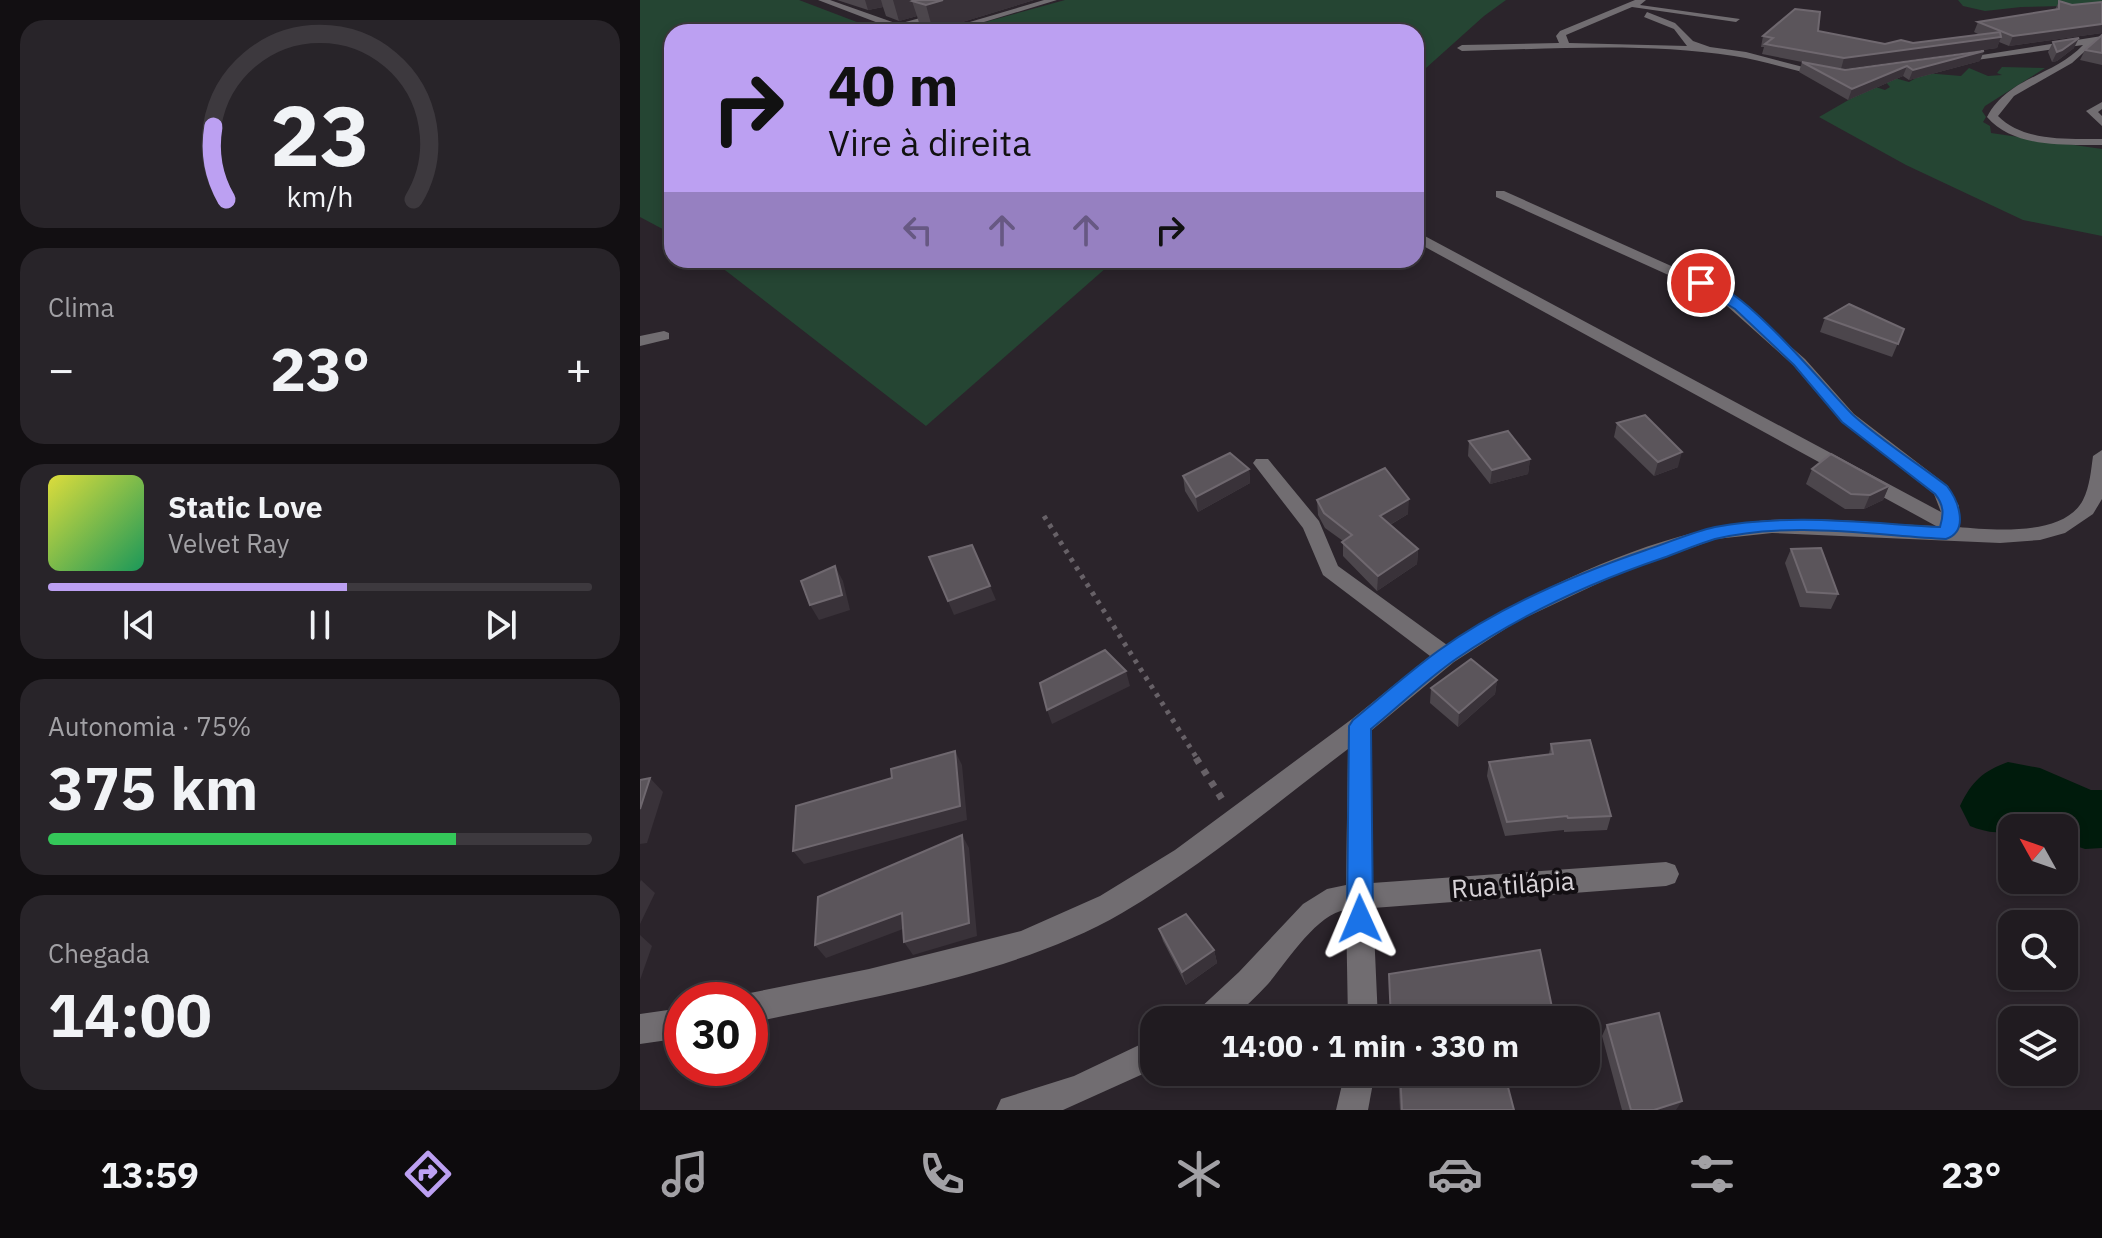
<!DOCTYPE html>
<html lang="pt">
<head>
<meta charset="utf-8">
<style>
  :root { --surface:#201b20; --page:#282429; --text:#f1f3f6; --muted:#a2a1a5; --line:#3d393e; --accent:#bca0f2 }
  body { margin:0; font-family:"IBM Plex Sans",sans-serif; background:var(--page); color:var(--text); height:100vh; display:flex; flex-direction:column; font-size:30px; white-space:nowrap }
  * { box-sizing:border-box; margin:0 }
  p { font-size:26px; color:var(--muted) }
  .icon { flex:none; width:44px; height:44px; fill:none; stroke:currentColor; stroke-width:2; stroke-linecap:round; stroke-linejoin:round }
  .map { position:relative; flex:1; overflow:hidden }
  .sheet { display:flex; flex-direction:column; gap:20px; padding:20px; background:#120f12; width:640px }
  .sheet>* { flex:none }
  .top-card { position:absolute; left:24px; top:24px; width:760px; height:244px; border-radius:24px; box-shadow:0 4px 12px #0003,0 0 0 2px var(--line); background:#bca0f2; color:#111; overflow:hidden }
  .needle { width:52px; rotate:310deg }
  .tools { position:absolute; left:1358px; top:814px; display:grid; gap:16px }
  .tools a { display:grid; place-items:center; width:80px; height:80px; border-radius:16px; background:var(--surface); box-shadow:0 4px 12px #0003,0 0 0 2px var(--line); font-size:40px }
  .speed { position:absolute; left:24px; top:982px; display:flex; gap:16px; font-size:40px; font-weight:700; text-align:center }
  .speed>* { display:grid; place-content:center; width:104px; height:104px; border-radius:50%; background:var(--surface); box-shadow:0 4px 12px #0003,0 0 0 2px var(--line); line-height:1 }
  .speed .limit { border:12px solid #d22; background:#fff; color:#111 }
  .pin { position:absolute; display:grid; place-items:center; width:68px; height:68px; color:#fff; margin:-34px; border:4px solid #fff; border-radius:50%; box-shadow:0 2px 8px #0007 }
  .me { position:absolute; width:88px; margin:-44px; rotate:359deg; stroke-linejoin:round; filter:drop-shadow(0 0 6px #0008) }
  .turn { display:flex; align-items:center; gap:28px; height:168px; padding:0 32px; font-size:36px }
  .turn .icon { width:104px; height:104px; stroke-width:2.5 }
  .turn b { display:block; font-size:56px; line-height:68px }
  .lanes { display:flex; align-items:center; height:76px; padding:0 32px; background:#0003; justify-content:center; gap:40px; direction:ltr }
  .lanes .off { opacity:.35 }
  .big { font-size:60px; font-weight:700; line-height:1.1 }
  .sheet .tile { flex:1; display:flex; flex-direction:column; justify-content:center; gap:12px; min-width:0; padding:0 28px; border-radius:24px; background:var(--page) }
  .sheet .dial { align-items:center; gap:0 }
  .dial svg { height:208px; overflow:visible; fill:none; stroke:var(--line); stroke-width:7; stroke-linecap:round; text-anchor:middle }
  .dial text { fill:var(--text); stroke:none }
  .song { display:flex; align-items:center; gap:24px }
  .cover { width:96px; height:96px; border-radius:12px; background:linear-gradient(135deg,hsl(60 70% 55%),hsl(150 70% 35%)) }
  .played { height:8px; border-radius:4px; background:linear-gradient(90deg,var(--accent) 55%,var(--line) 55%) }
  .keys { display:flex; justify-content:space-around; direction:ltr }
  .heat { display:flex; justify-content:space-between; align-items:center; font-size:44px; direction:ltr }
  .charge { height:12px; border-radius:6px; background:linear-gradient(90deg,#34c759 75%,var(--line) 0) }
  .trip { position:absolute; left:500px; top:1006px; width:460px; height:80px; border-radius:24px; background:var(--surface); box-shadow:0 4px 12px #0003,0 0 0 2px var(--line); font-weight:700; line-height:80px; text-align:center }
  .tabs { display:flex; height:128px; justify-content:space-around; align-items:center; background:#0d0b0d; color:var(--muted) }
  .tabs .icon { width:56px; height:56px }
  .tabs .selected { color:var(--accent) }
  .tabs b { font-size:36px; color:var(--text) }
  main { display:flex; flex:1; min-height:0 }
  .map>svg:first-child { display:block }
</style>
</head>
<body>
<main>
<section class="sheet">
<div class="tile dial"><svg viewBox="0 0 100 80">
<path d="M14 69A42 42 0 1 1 86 69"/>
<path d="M14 69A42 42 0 0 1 9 41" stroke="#bca0f2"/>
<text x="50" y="56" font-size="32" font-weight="700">23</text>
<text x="50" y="72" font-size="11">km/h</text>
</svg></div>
<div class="tile"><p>Clima</p>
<div class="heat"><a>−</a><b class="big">23°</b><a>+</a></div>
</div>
<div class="tile">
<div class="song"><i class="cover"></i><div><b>Static Love</b><p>Velvet Ray</p></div></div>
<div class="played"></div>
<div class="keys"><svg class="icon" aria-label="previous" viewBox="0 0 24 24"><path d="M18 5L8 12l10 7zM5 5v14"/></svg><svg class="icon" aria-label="pause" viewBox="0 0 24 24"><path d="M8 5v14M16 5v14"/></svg><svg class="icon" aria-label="next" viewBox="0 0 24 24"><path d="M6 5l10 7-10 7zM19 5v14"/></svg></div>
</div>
<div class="tile"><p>Autonomia · 75%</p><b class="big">375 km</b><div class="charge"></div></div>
<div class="tile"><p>Chegada</p><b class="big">14:00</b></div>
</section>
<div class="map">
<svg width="1462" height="1110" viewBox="0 0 1462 1110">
  <rect width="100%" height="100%" fill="#2b242b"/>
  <g fill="#254533">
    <path d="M0,0H159L243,32H32V234L0,217Z"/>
    <path d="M425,0H866L844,16L776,77V32H309Z"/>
    <path d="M1318,0H1462V5L1381,7L1345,11L1323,6Z"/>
    <path d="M1362,67L1405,68L1345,106L1342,111L1346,117L1343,122L1350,126L1351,133L1462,149V236L1383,220L1266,165L1179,117L1212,98L1223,83L1245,90L1250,87L1245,81L1251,77L1269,82L1285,73L1321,76L1329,68L1348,76L1362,75L1357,73Z"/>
    <path d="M72,260H475L286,426Z"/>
  </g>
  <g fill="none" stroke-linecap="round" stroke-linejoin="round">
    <path fill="#001b0c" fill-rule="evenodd" d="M1368,762L1400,768L1451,790H1462V848L1445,849L1424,842V828H1399L1381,821C1366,837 1348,833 1330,826L1320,806C1332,781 1343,771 1368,762Z"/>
    <path stroke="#676167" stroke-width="5" stroke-dasharray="4 6" stroke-linecap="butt" d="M404,516L558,760"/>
    <path stroke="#676167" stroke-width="7" stroke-dasharray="6 8" stroke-linecap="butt" d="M556,758L582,799"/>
    <g fill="#716d71" fill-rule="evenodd">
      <path d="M178,0H190L258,24L346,0H360L267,27L273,32L254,29Z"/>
      <path d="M404,0H417L311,32H296Z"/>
      <path d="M995,0H1006L1000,5L1100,19L1096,22L992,7L926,35L929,43L1047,46L1034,29L1004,17L1007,12L1035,23L1053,41L1070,47L1106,52L1190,74L1185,77C1155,71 1125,61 1094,56C1005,42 912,49 822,51L817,48L822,45L919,43L916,36L920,31Z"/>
      <path d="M1462,36V42L1454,43L1432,63L1374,96L1358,116C1384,142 1428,139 1462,139V145C1424,145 1374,148 1347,117C1368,77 1414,76 1443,45L1315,63L1310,60Z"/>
      <path d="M1462,102V109L1458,112L1462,116V126L1446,111Z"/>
      <path d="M856,191H864L1087,291L1165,359L1214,414L1308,486L1319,506L1318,527C1352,530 1424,537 1443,500C1450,486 1451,470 1453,456L1462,450V499L1453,514L1425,533L1400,540L1360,543L1132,533L1076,539L978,574L876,622L814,662L732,730V883L1026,862L1035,865L1039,874L1035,883L1026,886L733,908L738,1020H708L706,910C677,913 646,963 628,984C616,997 603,1009 590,1020H553L558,1010L599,972L663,904L687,889L706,885L708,749C634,805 562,866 482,913C375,975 230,997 110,1023V1000H99L110,993L229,969L381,931L460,896L535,850L712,719L790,656L683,575L663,528L616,467L613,463L616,459H628L679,521L698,566L807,645C894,589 1026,526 1130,520C1184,516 1241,524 1296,526L776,242V233L781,234L1301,512L1294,494L1202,422L1153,365L1077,297L856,197Z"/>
      <path d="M24,331L29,333V339L0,346V336Z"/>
      <path d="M42,1008V1038L0,1044V1014Z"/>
      <path d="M514,1038V1069L423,1110H356L361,1099L434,1076Z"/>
      <path d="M705,1072H735L728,1110H696Z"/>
    </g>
  </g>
  <g fill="#4c464c">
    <path d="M197,0H394L293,31L280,26L277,16L259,21L246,16L243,7L228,10Z"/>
    <path d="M1419,1L1432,5L1462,2V33L1369,46L1359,42L1357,48L1201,69L1205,70L1340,61L1269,80L1263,76L1208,100L1159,72L1162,62L1122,54L1124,47H1121L1123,36L1178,31L1245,44L1273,43L1340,35L1334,32L1338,22L1415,10Z"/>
    <path d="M1462,35V65L1440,60L1445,50Z"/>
    <path d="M1413,42L1434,48L1417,61L1412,62L1408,52Z"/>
    <path d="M1185,318L1264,329L1252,357L1180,332Z"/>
    <path d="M977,423L1038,467L1014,476L974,437Z"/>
    <path d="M829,441L890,459L888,474L850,484L828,456Z"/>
    <path d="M609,469L610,483L558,512L545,491L543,476Z"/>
    <path d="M1172,469L1249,486L1243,500L1224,509H1205L1166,484Z"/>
    <path d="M677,500L768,514L750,525L778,549L777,564L737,591L703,556V541L685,528L678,515Z"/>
    <path d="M1151,549L1198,594L1191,609L1160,607L1145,563Z"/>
    <path d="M857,680L855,694L818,727L790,703L791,688Z"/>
    <path d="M911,744L971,816L967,830L924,832V830L865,836L847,776L849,762L909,754Z"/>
    <path d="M519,929L574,950L577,963L546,985L523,941Z"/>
    <path d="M967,1025L1036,1110H982L962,1036Z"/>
    <path d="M758,1072H864L874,1110H760Z"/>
  </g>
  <g fill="#393239">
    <path d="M225,0H241L243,7L228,10Z"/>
    <path d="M253,0H394L293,31L286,5L272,1L277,16L259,21Z"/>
    <path d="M1462,24V33L1369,46L1373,36Z"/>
    <path d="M1361,37L1357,48L1201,69L1204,58Z"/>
    <path d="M1439,38L1434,48L1417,61L1412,62L1417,52Z"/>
    <path d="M1344,51L1340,61L1269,80L1273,70Z"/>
    <path d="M1267,66L1263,76L1208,100L1212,89Z"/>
    <path d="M1042,452L1038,467L1014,476L1018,462Z"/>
    <path d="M890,459L888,474L850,484L852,470Z"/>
    <path d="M609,469L610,483L558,512L556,497Z"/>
    <path d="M1249,486L1243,500L1224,509L1230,495Z"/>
    <path d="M769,499L768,514L739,531L740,516Z"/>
    <path d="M778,549L777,564L737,591L738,576Z"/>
    <path d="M195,566L203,581L210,610L179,620L170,605Z"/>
    <path d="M350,586L356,600L314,615L308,601Z"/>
    <path d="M486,671L490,686L412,724L407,710Z"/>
    <path d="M857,680L855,694L818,727L819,713Z"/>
    <path d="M315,751L322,765L327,820L164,864L153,851Z"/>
    <path d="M10,778L23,792L7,843L0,844V809Z"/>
    <path d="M322,835L329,848L337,936L273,955L264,942Z"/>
    <path d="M1,880L15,893L0,924V882Z"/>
    <path d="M262,913L271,926L186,958L175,945Z"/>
    <path d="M0,935L12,946L0,980Z"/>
    <path d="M574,950L577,963L546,985L542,972Z"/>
    <path d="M913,1012L910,1020H889Z"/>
    <path d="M1042,1101L1036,1110H1014Z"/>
  </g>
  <g fill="#5b555b" stroke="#6f686f" stroke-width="2">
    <path d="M274,0H303L286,5L272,1Z"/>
    <path d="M1419,1L1432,5L1462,2V24L1373,36L1338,22L1419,9Z"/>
    <path d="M1155,9L1180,12L1178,31L1245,44L1261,40L1273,43L1360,32L1361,37L1204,58L1125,44L1133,38L1123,36Z"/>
    <path d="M1462,35V53L1445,50L1461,36Z"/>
    <path d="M1439,38L1422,50L1417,52L1413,42Z"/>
    <path d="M1344,51L1273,70L1267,66L1212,89L1162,62L1205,70Z"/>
    <path d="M1209,304L1264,329L1258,344L1185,318Z"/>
    <path d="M1005,415L1042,452L1018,462L977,423Z"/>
    <path d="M868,431L890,459L852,470L829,441Z"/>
    <path d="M590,453L609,469L556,497L543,476Z"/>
    <path d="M1191,454L1249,486L1230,495L1211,494L1172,469Z"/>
    <path d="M745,468L769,499L740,516L778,549L738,576L702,542L712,535L684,513L677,500Z"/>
    <path d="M332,545L350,586L308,601L289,557Z"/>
    <path d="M1181,548L1198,594L1167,592L1151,549Z"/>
    <path d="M195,566L202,595L170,605L161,581Z"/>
    <path d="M465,650L486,671L407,710L400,683Z"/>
    <path d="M831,659L857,680L819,713L791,688Z"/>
    <path d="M950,740L971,816L928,818L927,816L867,822L849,762L913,754L911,744Z"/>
    <path d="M315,751L320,806L153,851L156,806L252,778L251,769Z"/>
    <path d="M10,778L0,809V780Z"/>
    <path d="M322,835L329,923L264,942L262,913L175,945L178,897Z"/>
    <path d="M546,914L574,950L542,972L519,929Z"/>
    <path d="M900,950L913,1012L889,1020H751L749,974Z"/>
    <path d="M1019,1013L1042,1101L1014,1110H991L967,1025Z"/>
    <path d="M760,1072H864L874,1110H762Z"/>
  </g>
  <path fill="#1a73e8" stroke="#114b97" stroke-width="2" d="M1057,280C1096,275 1185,388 1213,415C1242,441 1277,463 1307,486C1318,500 1330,531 1306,539C1232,535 1149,521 1075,539C1058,544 1040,552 1023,558C949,583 880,615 816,659C786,680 759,706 731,729L733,919L729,927L720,931L711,927L707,919L709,726L713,720C741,697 769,672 798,651C860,606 933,575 1006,550C1028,543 1052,532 1075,527C1149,513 1225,523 1300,527C1304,514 1304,505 1295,494L1202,422L1154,365L1095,309L1057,286Z"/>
  <g text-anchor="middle" stroke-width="8" stroke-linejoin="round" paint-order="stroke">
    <g font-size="26" fill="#d7d2d7" stroke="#120e12">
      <text transform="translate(873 885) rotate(-4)" y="9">Rua tilápia</text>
    </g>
  </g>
</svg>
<div class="tools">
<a><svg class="needle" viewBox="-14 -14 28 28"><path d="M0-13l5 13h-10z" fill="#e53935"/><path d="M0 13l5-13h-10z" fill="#a2a1a5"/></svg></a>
<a><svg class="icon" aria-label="search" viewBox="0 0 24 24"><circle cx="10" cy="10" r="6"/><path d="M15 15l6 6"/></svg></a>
<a><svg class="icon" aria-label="layers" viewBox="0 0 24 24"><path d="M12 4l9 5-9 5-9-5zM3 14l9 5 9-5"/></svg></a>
</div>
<div class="speed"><div class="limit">30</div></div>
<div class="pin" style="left:1061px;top:283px;background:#d93025"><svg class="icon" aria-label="arrive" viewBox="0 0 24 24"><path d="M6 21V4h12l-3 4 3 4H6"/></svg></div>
<svg class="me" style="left:720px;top:919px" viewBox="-20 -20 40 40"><path d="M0-17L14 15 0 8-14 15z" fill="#1a73e8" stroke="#fff" stroke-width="4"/></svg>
<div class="trip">14:00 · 1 min · 330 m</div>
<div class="top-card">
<div class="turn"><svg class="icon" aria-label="right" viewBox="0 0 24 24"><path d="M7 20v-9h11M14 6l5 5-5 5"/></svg><div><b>40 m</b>Vire à direita</div></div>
<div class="lanes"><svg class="icon off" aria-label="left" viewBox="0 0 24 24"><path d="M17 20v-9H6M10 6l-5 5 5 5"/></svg><svg class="icon off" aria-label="ahead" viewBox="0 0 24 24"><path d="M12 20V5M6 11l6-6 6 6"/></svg><svg class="icon off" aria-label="ahead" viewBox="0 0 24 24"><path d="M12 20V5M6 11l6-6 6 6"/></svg><svg class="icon" aria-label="right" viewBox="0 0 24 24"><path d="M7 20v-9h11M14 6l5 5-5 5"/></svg></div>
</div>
</div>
</main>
<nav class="tabs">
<b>13:59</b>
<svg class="icon selected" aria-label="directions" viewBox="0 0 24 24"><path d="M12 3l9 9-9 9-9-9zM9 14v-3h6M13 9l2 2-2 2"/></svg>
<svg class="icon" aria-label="music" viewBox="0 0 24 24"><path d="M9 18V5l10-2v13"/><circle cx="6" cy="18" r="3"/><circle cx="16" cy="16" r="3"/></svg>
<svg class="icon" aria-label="phone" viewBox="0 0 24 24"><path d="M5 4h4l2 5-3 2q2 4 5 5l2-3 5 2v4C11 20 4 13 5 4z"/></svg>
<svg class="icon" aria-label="climate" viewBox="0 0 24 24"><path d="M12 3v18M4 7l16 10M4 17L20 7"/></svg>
<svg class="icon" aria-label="car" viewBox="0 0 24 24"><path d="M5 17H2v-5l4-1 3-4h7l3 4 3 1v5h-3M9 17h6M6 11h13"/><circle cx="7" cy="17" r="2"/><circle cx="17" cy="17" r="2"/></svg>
<svg class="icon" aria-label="filters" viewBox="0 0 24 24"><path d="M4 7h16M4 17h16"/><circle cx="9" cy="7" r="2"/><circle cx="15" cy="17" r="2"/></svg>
<b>23°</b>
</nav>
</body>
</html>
